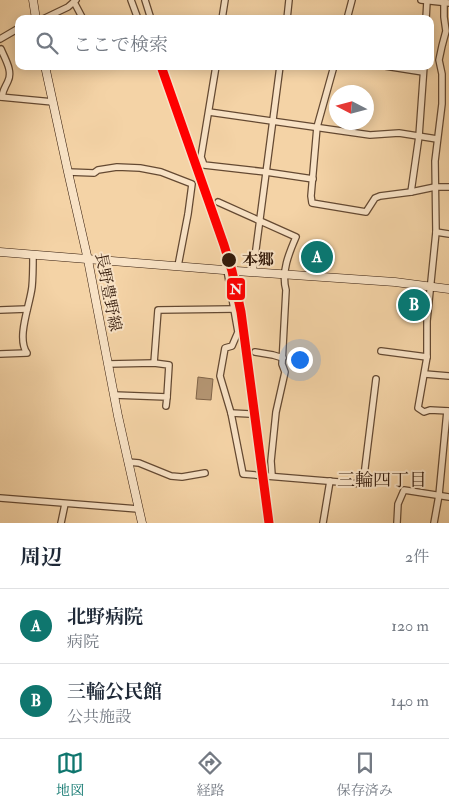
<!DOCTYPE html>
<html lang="ja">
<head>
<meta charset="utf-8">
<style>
  body { margin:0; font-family:"IM FELL Double Pica","Noto Serif JP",serif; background:#f2f2f3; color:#1f2937 }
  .compass { position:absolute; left:329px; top:85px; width:45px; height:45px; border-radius:50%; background:#fff; box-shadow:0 2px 12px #0003; rotate:276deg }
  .you { position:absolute; left:299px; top:359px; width:18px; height:18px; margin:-12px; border:4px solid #fff; border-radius:50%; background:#1a73e8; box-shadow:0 0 0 8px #1a73e833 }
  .badge { display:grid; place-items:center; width:32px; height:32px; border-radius:50%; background:#0f766e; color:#fff; font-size:16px; font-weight:700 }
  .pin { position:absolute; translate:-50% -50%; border:2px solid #fff; box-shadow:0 1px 5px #0006 }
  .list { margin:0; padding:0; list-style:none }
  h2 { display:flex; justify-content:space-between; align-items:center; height:65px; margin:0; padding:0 20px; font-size:21px }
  h2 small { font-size:16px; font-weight:400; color:#747a83 }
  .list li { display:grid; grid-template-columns:32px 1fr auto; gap:15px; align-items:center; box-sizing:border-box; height:75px; padding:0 20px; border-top:1px solid #e0e1e3 }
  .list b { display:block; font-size:19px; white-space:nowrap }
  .list p { margin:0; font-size:16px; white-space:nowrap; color:#747a83 }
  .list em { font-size:16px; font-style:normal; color:#747a83 }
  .icon { flex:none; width:28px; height:28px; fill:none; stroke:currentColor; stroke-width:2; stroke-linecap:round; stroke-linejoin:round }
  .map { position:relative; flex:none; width:449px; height:523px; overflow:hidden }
  .search { position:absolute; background:#fff; box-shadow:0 2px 12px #0003; left:15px; right:15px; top:15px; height:55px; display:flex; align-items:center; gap:12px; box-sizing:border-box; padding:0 18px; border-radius:10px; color:#747a83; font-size:19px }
  .sheet { height:215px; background:#fff }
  nav { display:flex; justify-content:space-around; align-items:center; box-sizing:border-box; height:70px; border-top:1px solid #e0e1e3; background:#fff; font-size:14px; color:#747a83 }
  nav a { display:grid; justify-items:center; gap:2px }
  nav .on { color:#0f766e }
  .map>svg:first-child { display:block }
  .water { fill:#b39471; stroke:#806448 }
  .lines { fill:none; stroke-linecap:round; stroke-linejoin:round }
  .street-casing { stroke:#644932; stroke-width:8 }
  .secondary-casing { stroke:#341b0b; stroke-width:9 }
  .street { stroke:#f8e2c5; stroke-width:5.5 }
  .secondary { stroke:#f8e2c5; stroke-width:8 }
  .rail-1-casing { stroke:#f8e2c5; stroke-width:12 }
  .rail-1 { stroke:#f00; stroke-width:9 }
  .stop-dot { fill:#341b0b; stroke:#f8e2c5; stroke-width:2 }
  .labels { text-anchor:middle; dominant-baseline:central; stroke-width:4; stroke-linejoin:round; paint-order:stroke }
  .stop-label { font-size:16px; font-weight:bold; fill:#341b0b; stroke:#f8e2c5; text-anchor:start }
  .street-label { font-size:16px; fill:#341b0b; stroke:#f8e2c5 }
  .neighbourhood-label { font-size:18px; fill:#341b0b; stroke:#f8e2c5 }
  .line-badge { stroke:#f8e2c5; stroke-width:2 }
  .badge-label { font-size:14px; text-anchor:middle; font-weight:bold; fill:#fff }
</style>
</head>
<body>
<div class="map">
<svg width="449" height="523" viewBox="0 0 449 523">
  <rect width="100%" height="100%" fill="#f4d3a6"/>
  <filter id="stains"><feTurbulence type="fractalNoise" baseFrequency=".004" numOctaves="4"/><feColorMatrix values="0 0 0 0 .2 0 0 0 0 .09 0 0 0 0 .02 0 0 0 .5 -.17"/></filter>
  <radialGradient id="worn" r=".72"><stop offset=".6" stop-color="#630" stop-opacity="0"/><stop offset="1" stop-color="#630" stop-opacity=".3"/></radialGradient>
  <!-- water -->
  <polygon class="water" points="198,377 213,379 211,400 196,399"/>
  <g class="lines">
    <defs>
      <g id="street">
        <polyline points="131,0 138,19"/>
        <polyline points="145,0 151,19"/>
        <polyline points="421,0 449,3"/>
        <polyline points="444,0 444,17 446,31 442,46 439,60 442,74 442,104 435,161 436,232 427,321 427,357 418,408 424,412 430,410 449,411"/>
        <polyline points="74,2 83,19"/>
        <polyline points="43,19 68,7 76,0"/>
        <polyline points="222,19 225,0"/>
        <polyline points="287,19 289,0"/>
        <polyline points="347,19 352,0"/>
        <polyline points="426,19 427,1"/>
        <polyline points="0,39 19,28"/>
        <path d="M1,49C5,59 13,71 8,81C5,88 3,89 2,97"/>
        <polyline points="216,66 201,157 204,165 266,172 313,179"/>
        <polyline points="334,66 317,127 311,196 312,203 366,212 375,198 380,196 411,192 435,187 449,187"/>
        <polyline points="385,66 423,72"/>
        <polyline points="0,97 53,102"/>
        <polyline points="209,112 370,135 399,133 437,139"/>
        <polyline points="68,172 94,173 98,170 117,167 140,168 161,172 192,184 188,214 178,266"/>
        <polyline points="411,192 419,136 424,66"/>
        <path d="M218,202L296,237C289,253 281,272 286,290L282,364L285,372L276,412L271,461L272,475"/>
        <polyline points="436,232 449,234"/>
        <polyline points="227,270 238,332 232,346 225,348 220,376 231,413 243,474 363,484 376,379"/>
        <polyline points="253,272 280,66"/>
        <polyline points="0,310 27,309"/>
        <polyline points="381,351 427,357"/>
        <polyline points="255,352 273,355 283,358"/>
        <path d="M0,354L27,353C16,338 30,305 32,287C33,277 33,266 33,255"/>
        <polyline points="154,363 158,310 234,309"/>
        <polyline points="108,364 154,363 169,365 167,397"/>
        <polyline points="425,374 449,376"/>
        <polyline points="114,395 167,397 166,406"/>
        <polyline points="231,413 250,414"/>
        <polyline points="128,462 139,463 171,476 182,477 205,473"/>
        <polyline points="0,498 138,509"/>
        <polyline points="61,523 65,504"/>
        <polyline points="323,523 330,481"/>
        <polyline points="397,523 398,504 404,490 449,497"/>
        <polyline points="434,523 439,495 447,411"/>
      </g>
      <g id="secondary">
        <polyline points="33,0 36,19"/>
        <polyline points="45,66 68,172 88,260 118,416 142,523"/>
        <polyline points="0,252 236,271 395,282 449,289"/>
      </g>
    </defs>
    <!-- street casing -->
    <use href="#street" class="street-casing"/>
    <!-- secondary casing -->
    <use href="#secondary" class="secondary-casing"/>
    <!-- street -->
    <use href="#street" class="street"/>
    <!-- secondary -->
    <use href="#secondary" class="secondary"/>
    <defs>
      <polyline id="rail-1" points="161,66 224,245 232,271 241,312 269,523"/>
    </defs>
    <!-- rail-1 casing -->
    <use href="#rail-1" class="rail-1-casing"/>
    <!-- rail-1 -->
    <use href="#rail-1" class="rail-1"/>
  </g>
  <!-- markers -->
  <circle class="stop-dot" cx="229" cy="260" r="8"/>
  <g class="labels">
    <!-- stop labels -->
    <g class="stop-label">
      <text x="242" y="260">本郷</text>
    </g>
    <!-- street labels -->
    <g class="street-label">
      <text transform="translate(108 292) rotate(79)">長野豊野線</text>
    </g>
    <!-- neighbourhood labels -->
    <g class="neighbourhood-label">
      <text x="382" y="480">三輪四丁目</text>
    </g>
  </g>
  <rect class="line-badge" x="226" y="277" width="20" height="24" rx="5" fill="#f00"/>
  <g class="badge-label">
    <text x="236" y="294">N</text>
  </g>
  <rect width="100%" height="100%" filter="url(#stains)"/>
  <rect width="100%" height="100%" fill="url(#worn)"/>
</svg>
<svg class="compass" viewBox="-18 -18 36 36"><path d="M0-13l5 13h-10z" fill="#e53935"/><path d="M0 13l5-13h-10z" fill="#747a83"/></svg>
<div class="you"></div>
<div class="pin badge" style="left:317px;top:257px">A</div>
<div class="pin badge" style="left:414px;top:305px">B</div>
<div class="search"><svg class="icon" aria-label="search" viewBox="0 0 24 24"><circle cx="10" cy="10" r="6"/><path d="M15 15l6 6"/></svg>ここで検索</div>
</div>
<section class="sheet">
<h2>周辺<small>2件</small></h2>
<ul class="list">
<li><span class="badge">A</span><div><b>北野病院</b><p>病院</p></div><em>120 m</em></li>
<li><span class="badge">B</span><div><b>三輪公民館</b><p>公共施設</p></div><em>140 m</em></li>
</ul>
</section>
<nav>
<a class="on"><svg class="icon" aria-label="map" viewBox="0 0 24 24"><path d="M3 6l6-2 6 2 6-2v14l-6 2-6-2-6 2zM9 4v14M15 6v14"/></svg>地図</a>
<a><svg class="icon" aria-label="directions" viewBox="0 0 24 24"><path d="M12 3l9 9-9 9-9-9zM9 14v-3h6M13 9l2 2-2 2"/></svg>経路</a>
<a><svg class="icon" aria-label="saved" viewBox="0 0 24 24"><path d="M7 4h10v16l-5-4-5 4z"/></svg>保存済み</a>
</nav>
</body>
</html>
